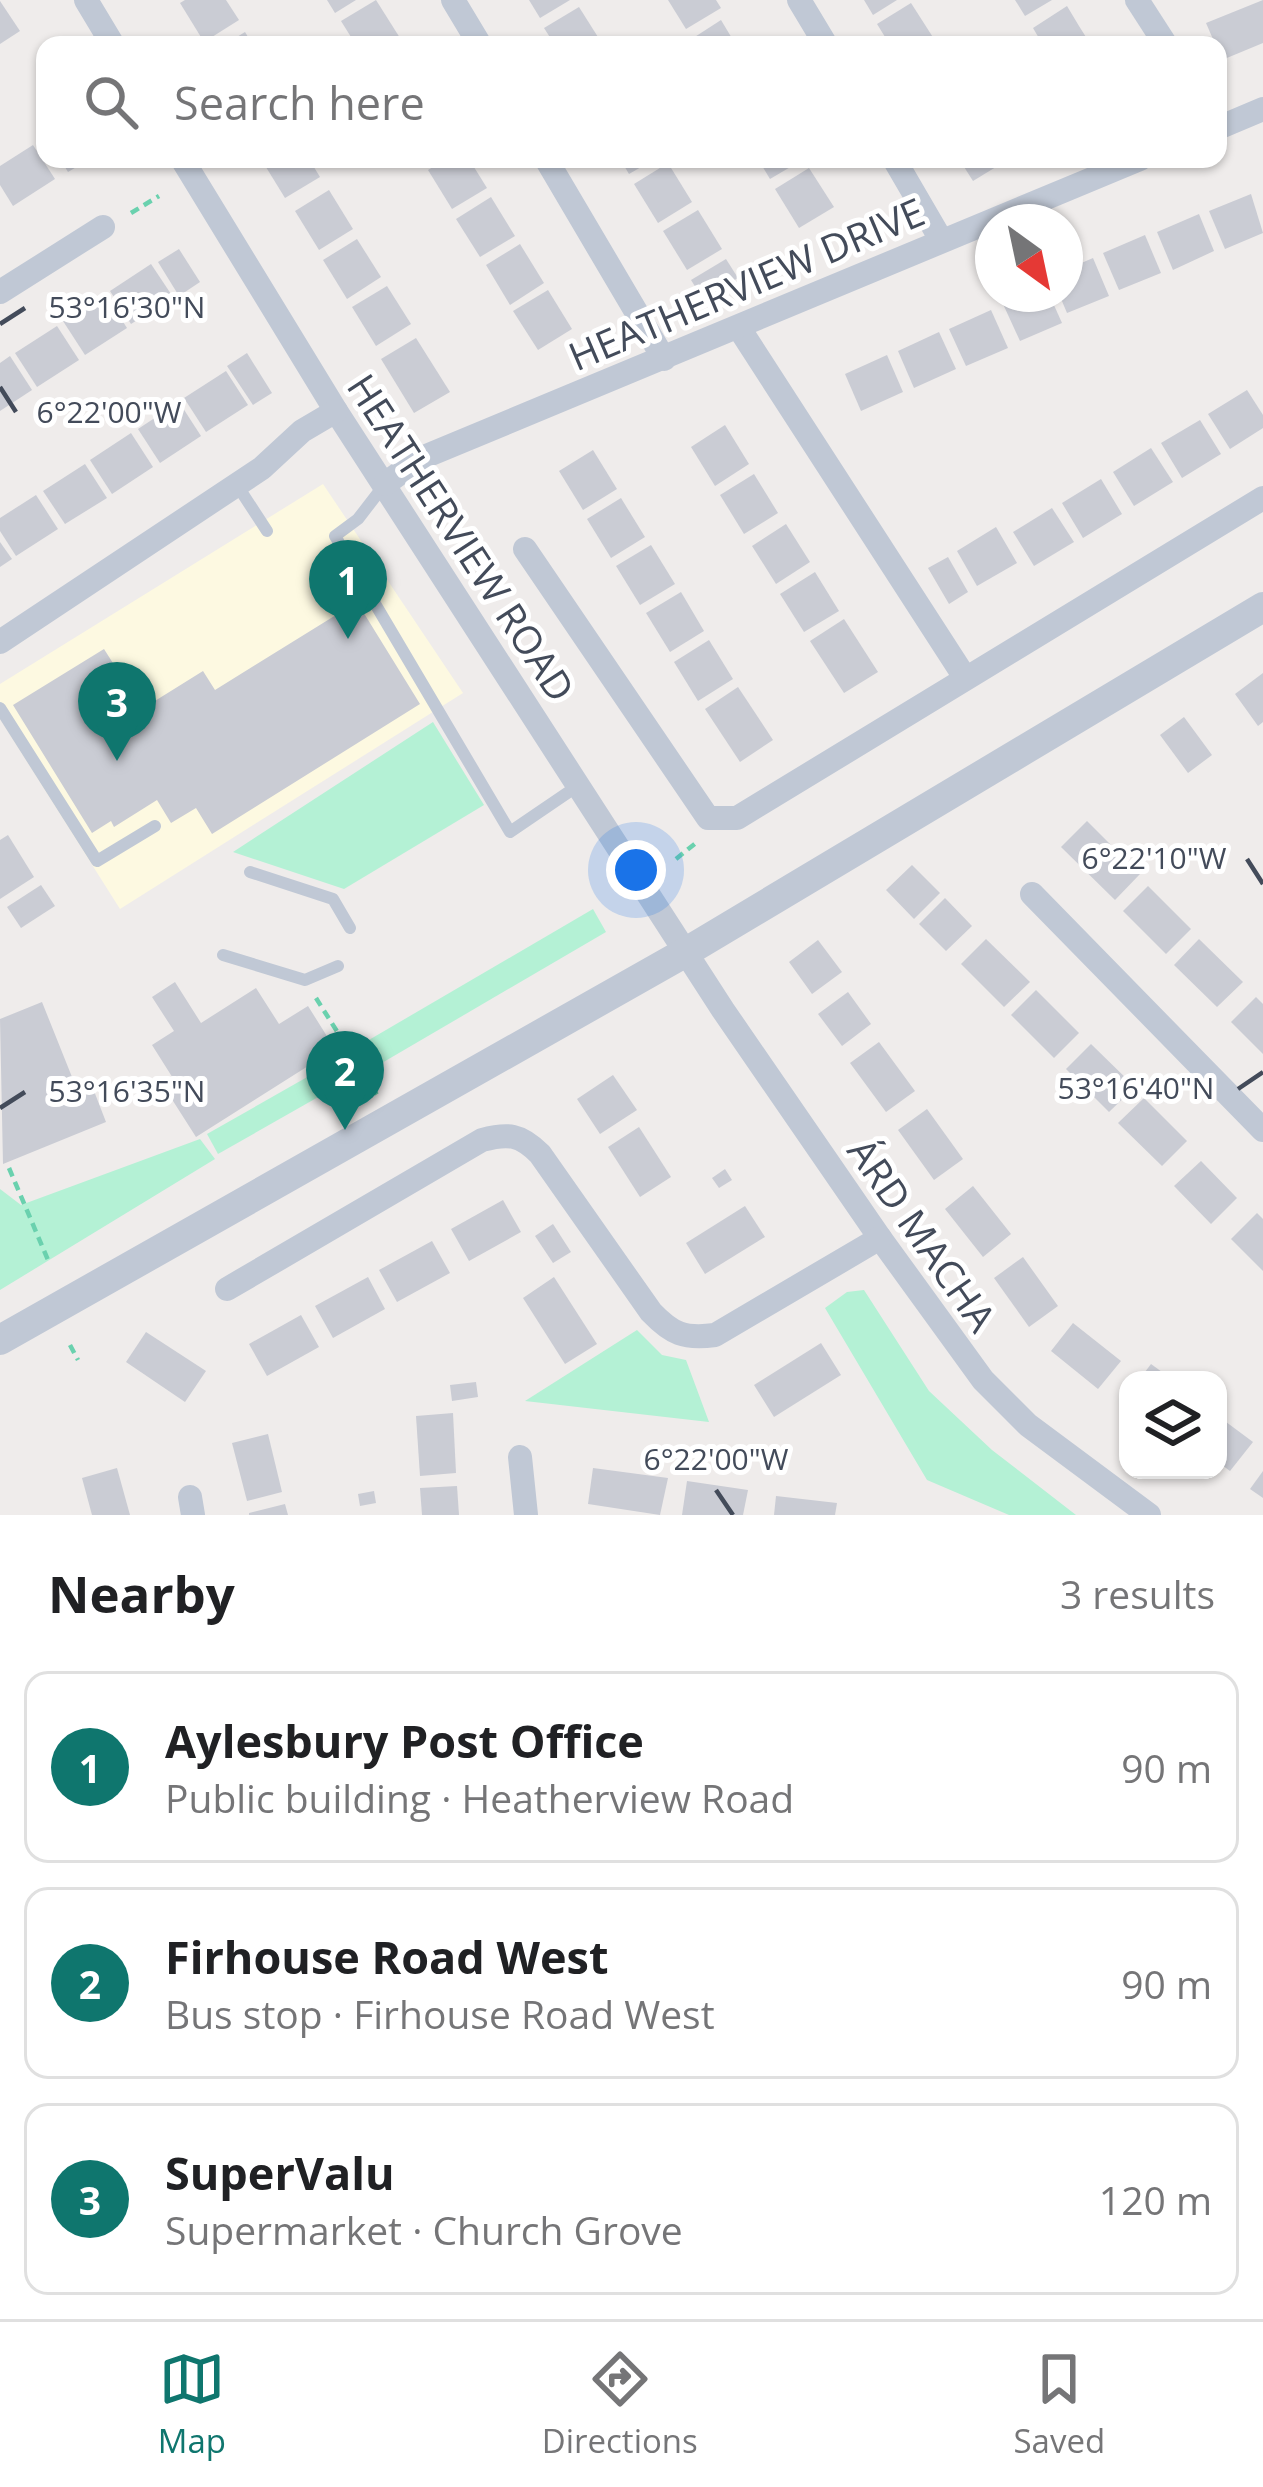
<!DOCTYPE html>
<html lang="en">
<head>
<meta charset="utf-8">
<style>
  body { margin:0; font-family:"Open Sans",sans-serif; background:#f6f6f6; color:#202124 }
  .controls { position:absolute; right:36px; bottom:36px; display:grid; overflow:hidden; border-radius:24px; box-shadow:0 3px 9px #0004 }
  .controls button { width:108px; height:108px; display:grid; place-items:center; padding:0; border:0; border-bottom:3px solid #e0e0e0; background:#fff; color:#202124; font:60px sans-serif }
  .compass { position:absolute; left:975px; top:204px; width:108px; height:108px; border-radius:50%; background:#fff; box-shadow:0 3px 9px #0004; rotate:147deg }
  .you { position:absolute; left:636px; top:870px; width:42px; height:42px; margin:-30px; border:9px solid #fff; border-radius:50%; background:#1a73e8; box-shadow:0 0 0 18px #1a73e833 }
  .badge { display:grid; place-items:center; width:78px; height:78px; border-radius:50%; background:#0f766e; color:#fff; font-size:39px; font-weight:700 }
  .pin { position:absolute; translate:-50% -99px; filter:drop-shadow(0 3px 6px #0008) }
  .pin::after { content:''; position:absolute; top:63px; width:42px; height:36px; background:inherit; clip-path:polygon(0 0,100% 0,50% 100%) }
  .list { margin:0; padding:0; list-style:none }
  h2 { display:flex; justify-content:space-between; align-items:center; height:156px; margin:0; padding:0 48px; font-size:51px }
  h2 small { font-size:39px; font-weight:400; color:#757577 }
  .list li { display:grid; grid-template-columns:78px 1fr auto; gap:36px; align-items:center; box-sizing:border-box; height:192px; margin:0 24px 24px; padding:0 24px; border:3px solid #e0e0e0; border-radius:24px }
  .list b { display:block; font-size:45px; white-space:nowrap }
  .list p { margin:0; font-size:39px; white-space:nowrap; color:#757577 }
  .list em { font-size:39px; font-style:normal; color:#757577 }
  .icon { flex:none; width:66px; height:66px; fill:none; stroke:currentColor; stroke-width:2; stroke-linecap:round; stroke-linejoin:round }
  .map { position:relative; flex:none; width:1263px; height:1515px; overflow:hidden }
  .search { position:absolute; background:#fff; box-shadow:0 3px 9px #0004; left:36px; right:36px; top:36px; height:132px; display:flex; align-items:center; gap:30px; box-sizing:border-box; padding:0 42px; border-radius:24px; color:#757577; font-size:45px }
  .sheet { height:804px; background:#fff }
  nav { display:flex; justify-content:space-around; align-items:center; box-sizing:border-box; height:168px; border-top:3px solid #e0e0e0; background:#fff; font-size:33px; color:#757577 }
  nav a { display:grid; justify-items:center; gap:6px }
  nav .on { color:#0f766e }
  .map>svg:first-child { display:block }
  .commercial { fill:#fdf9e1 }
  .green { fill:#b4f1d5 }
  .building { fill:#caccd4 }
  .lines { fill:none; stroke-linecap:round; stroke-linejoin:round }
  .path { stroke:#6ad1ae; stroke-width:4.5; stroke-dasharray:9 6; stroke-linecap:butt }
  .service { stroke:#c0c8d5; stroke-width:12 }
  .minor { stroke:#c0c8d5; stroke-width:24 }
  .tertiary { stroke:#c0c8d5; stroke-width:30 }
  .ticks { fill:none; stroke:#434b5a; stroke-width:4.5 }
  .labels { text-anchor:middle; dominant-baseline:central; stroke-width:10; stroke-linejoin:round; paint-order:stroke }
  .street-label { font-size:39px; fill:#434b5a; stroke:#fff }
  .ticks-label { font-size:30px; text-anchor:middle; fill:#434b5a; stroke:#fff; stroke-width:10; stroke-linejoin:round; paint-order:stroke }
</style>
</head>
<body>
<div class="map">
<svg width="1263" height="1515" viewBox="0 0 1263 1515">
  <rect width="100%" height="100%" fill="#efeceb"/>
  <!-- commercial -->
  <polygon class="commercial" points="323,484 463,693 120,909 0,719 0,684"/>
  <!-- green -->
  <g class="green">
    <polygon points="433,722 484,805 344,889 233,852"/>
    <polygon points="593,909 606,932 375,1067 362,1044"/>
    <polygon points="346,1055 357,1075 218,1154 207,1134"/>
    <polygon points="200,1139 215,1159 0,1290 0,1189 21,1205"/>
    <polygon points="864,1290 929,1391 992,1450 1076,1515 1009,1515 927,1480 825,1308 847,1292"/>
    <polygon points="637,1330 662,1355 686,1360 709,1422 525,1401"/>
  </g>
  <!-- building -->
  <g class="building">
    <polygon points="185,0 226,0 239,20 204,42 180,3"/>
    <polygon points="327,0 356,0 335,13"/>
    <polygon points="376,0 400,38 389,45 356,45 341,21"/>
    <polygon points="529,0 570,0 540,18"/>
    <polygon points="668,0 716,0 721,8 686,29"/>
    <polygon points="864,0 897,0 873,15"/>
    <polygon points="1015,0 1052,0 1025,16"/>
    <polygon points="1263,0 1263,43 1222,60 1206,23"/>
    <polygon points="0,1 20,31 0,44"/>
    <polygon points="911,3 936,42 890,45 877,24"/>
    <polygon points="1067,6 1079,26 1091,45 1043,45 1033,28"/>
    <polygon points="579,7 603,45 555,45 544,28"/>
    <polygon points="721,20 736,45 689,45 687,42"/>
    <polygon points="245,32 253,45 224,45"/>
    <polygon points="33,145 55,179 13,206 0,185 0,166"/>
    <polygon points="60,159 90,159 68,172"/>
    <polygon points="261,159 309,159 320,177 285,198"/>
    <polygon points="446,159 469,159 487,188 452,209 428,170"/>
    <polygon points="620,159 655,159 629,174"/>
    <polygon points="758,159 804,159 770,179"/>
    <polygon points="959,159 1009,159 973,181"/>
    <polygon points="668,163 692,202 658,223 634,184"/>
    <polygon points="809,168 834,207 799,228 775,189"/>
    <polygon points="329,190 353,229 319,250 295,211"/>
    <polygon points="1251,194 1263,233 1225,249 1209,211"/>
    <polygon points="491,197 515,236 480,257 456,219"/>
    <polygon points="698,210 722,249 687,270 663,231"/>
    <polygon points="1199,214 1214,251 1173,270 1157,232"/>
    <polygon points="1145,235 1161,273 1119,290 1103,253"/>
    <polygon points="357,239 381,277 347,299 323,260"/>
    <polygon points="520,244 544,283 510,305 486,265"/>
    <polygon points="179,249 200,282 179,296 158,262"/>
    <polygon points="1093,258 1109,296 1067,313 1059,294 1065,294 1065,270"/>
    <polygon points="726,259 738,278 703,299 691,280"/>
    <polygon points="151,264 173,297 131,324 110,291"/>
    <polygon points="387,286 411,324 376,346 352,307"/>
    <polygon points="548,290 572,329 538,350 513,311"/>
    <polygon points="105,294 127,328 85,355 63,321"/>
    <polygon points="1027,294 1049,294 1062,323 1020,341 1003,304"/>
    <polygon points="991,310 1008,348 966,366 949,329"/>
    <polygon points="57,326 79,360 37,387 15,353"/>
    <polygon points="939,332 956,369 914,388 898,351"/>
    <polygon points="416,338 450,392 414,413 381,359"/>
    <polygon points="247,353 272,393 253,405 227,366"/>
    <polygon points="887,355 903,392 861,411 845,374"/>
    <polygon points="10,356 32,390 0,411 0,363"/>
    <polygon points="226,371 248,405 206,432 184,398"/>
    <polygon points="1247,390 1263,415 1263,428 1230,449 1208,414"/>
    <polygon points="179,402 201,436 160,463 138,429"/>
    <polygon points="1200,420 1221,454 1182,478 1161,443"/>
    <polygon points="725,425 749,464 715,486 691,447"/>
    <polygon points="131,433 153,467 112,494 90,460"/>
    <polygon points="1151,448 1173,482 1134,506 1113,472"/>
    <polygon points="593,450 617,489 583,510 559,471"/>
    <polygon points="85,464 107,498 65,524 43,491"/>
    <polygon points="754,474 778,513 744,534 720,495"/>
    <polygon points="1101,479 1122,514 1083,538 1062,503"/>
    <polygon points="36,495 58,529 16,556 0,531 0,518"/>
    <polygon points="621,498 645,537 611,558 587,519"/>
    <polygon points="1052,508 1074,542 1034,566 1013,532"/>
    <polygon points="786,524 810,562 776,584 752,546"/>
    <polygon points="996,527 1017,563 977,586 957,551"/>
    <polygon points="0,542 12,559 0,567"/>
    <polygon points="651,545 675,584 640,605 616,566"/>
    <polygon points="948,557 968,592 949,604 928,568"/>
    <polygon points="815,572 839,611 804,632 780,594"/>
    <polygon points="681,592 704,631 670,652 646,613"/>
    <polygon points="357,602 420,704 212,834 196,808 171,823 157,800 114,827 111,821 92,833 13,705 104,649 142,709 203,671 215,690"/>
    <polygon points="844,619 878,672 844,693 810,641"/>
    <polygon points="709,640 733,679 698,701 674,662"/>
    <polygon points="1263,673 1263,722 1258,726 1235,694"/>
    <polygon points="738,687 773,740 740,762 705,709"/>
    <polygon points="1184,717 1212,755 1188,773 1160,735"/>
    <polygon points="1087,821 1140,874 1115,900 1061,847"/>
    <polygon points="8,835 34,877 0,899 0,840"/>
    <polygon points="912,865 940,893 914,919 886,890"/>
    <polygon points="41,885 55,906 21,928 7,907"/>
    <polygon points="1148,886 1191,929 1166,954 1123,911"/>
    <polygon points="945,898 972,926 946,951 919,924"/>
    <polygon points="986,939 1030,982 1004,1007 961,964"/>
    <polygon points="1199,939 1243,982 1217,1007 1174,965"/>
    <polygon points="818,940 842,972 812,994 789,962"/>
    <polygon points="175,982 201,1023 256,988 279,1024 308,1006 335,1049 196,1137 166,1090 176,1083 152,1045 174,1031 152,997"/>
    <polygon points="1036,990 1079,1033 1054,1058 1011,1015"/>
    <polygon points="848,992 871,1024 842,1046 818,1014"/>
    <polygon points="1256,997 1263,1004 1263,1054 1231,1022"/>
    <polygon points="42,1002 80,1097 94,1091 106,1122 3,1164 0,1019"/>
    <polygon points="879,1042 915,1091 886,1112 850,1063"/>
    <polygon points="1091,1044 1135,1087 1109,1112 1066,1069"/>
    <polygon points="613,1075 637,1110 600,1134 577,1099"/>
    <polygon points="1144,1098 1187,1141 1162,1166 1118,1123"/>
    <polygon points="927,1109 963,1159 934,1180 898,1130"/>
    <polygon points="639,1127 671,1177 640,1197 608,1147"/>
    <polygon points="1201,1161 1237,1198 1211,1224 1174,1186"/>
    <polygon points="725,1169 732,1180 719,1188 712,1178"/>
    <polygon points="973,1186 1011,1234 983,1257 945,1209"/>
    <polygon points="503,1200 521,1232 469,1261 451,1229"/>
    <polygon points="745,1206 765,1237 705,1274 686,1243"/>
    <polygon points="1257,1213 1263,1219 1263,1271 1231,1239"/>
    <polygon points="553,1224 571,1252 553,1263 535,1236"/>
    <polygon points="432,1241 450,1273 397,1302 379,1270"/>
    <polygon points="1023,1257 1058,1306 1029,1327 994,1278"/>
    <polygon points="368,1277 385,1309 333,1338 315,1306"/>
    <polygon points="554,1277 597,1344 565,1364 523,1298"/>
    <polygon points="301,1315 319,1347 267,1376 249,1344"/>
    <polygon points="1073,1323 1121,1361 1098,1389 1051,1351"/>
    <polygon points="146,1332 206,1371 185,1402 126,1362"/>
    <polygon points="821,1343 841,1375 774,1417 754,1385"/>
    <polygon points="1151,1364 1173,1380 1139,1380"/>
    <polygon points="476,1382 478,1397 452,1401 450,1385"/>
    <polygon points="453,1413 456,1473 420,1476 416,1416"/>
    <polygon points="1218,1416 1253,1442 1230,1471 1218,1462"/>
    <polygon points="268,1434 282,1492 247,1501 232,1443"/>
    <polygon points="117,1468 130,1515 92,1515 82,1478"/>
    <polygon points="593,1468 668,1478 660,1515 588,1504"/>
    <polygon points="1263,1471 1263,1498 1250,1489"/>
    <polygon points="687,1481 748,1490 743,1515 682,1515"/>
    <polygon points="457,1486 459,1515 422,1515 420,1488"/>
    <polygon points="374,1491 376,1503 360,1506 358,1494"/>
    <polygon points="776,1496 837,1503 835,1515 774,1515"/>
    <polygon points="285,1504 288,1515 249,1515 249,1513"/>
  </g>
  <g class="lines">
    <!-- path -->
    <g class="path">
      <polyline points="131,213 159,196"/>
      <polyline points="676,859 697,842"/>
      <polyline points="316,998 377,1095"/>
      <polyline points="9,1168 48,1260"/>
      <polyline points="70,1345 78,1360"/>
    </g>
    <!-- service -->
    <g class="service">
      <polyline points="385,484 358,519 335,536 510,832 579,785"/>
      <polyline points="237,485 267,531"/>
      <polyline points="0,708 97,861 155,826"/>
      <polyline points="250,872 333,899 350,928"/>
      <polyline points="223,955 305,980 338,966"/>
    </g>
    <!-- minor -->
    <g class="minor">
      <polyline points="86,0 113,45"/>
      <polyline points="453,0 480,45"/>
      <polyline points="799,0 826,45"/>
      <polyline points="1137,0 1166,45"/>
      <polyline points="1218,128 1263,109"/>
      <polyline points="182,159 336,411 723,1010 880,1238 983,1380 1028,1425 1149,1515"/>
      <polyline points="546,159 664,359"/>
      <polyline points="894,159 940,238"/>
      <polyline points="0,292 103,227"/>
      <polyline points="739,328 964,676"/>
      <polyline points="385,484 419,459 1140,159"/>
      <polyline points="525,549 708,818 737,818 1263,498"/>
      <polyline points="0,642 262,468 302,431 336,411"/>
      <polyline points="1032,894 1263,1130"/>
      <path d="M227,1289L482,1140C508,1133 520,1134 540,1154L651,1312C672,1334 684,1339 715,1335L880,1238"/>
      <polyline points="520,1457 526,1515"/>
      <polyline points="190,1497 193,1515"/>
    </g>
    <!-- tertiary -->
    <polyline class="tertiary" points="0,1340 686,952 1263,607"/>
  </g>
  <!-- ticks -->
  <path class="ticks" d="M0,324L25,308M0,387L16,412M1247,859L1263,884M1238,1089L1263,1072M0,1108L25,1092M716,1490L733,1515"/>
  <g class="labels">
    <!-- street labels -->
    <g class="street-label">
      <text transform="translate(746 283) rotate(-23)">HEATHERVIEW DRIVE</text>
      <text transform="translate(462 537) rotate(57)">HEATHERVIEW ROAD</text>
      <text transform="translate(923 1234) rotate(55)">ÁRD MACHA</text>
    </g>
  </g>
  <g class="ticks-label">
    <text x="127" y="318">53°16'30"N</text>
    <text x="109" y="423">6°22'00"W</text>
    <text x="1154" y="869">6°22'10"W</text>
    <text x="1136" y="1099">53°16'40"N</text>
    <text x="127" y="1102">53°16'35"N</text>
    <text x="716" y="1470">6°22'00"W</text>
  </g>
</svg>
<div class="controls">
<button><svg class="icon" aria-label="layers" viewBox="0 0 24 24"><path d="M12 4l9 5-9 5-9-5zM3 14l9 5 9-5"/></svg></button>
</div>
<svg class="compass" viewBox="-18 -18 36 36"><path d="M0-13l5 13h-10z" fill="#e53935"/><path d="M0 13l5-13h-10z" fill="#757577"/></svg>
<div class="you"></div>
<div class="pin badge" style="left:348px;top:639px">1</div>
<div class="pin badge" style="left:345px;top:1130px">2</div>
<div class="pin badge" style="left:117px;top:761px">3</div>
<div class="search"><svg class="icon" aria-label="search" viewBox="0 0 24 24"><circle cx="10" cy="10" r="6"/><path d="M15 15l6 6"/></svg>Search here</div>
</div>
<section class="sheet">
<h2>Nearby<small>3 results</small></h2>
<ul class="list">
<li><span class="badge">1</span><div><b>Aylesbury Post Office</b><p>Public building · Heatherview Road</p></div><em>90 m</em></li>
<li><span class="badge">2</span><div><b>Firhouse Road West</b><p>Bus stop · Firhouse Road West</p></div><em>90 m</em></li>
<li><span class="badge">3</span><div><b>SuperValu</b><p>Supermarket · Church Grove</p></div><em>120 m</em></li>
</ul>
</section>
<nav>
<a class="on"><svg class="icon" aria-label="map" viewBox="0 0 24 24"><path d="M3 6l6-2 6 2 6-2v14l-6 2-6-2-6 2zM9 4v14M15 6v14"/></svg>Map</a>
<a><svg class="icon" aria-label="directions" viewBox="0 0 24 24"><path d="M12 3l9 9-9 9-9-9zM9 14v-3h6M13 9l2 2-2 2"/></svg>Directions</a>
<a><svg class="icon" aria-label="saved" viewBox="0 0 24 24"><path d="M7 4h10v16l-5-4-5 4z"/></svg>Saved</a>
</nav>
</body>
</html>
